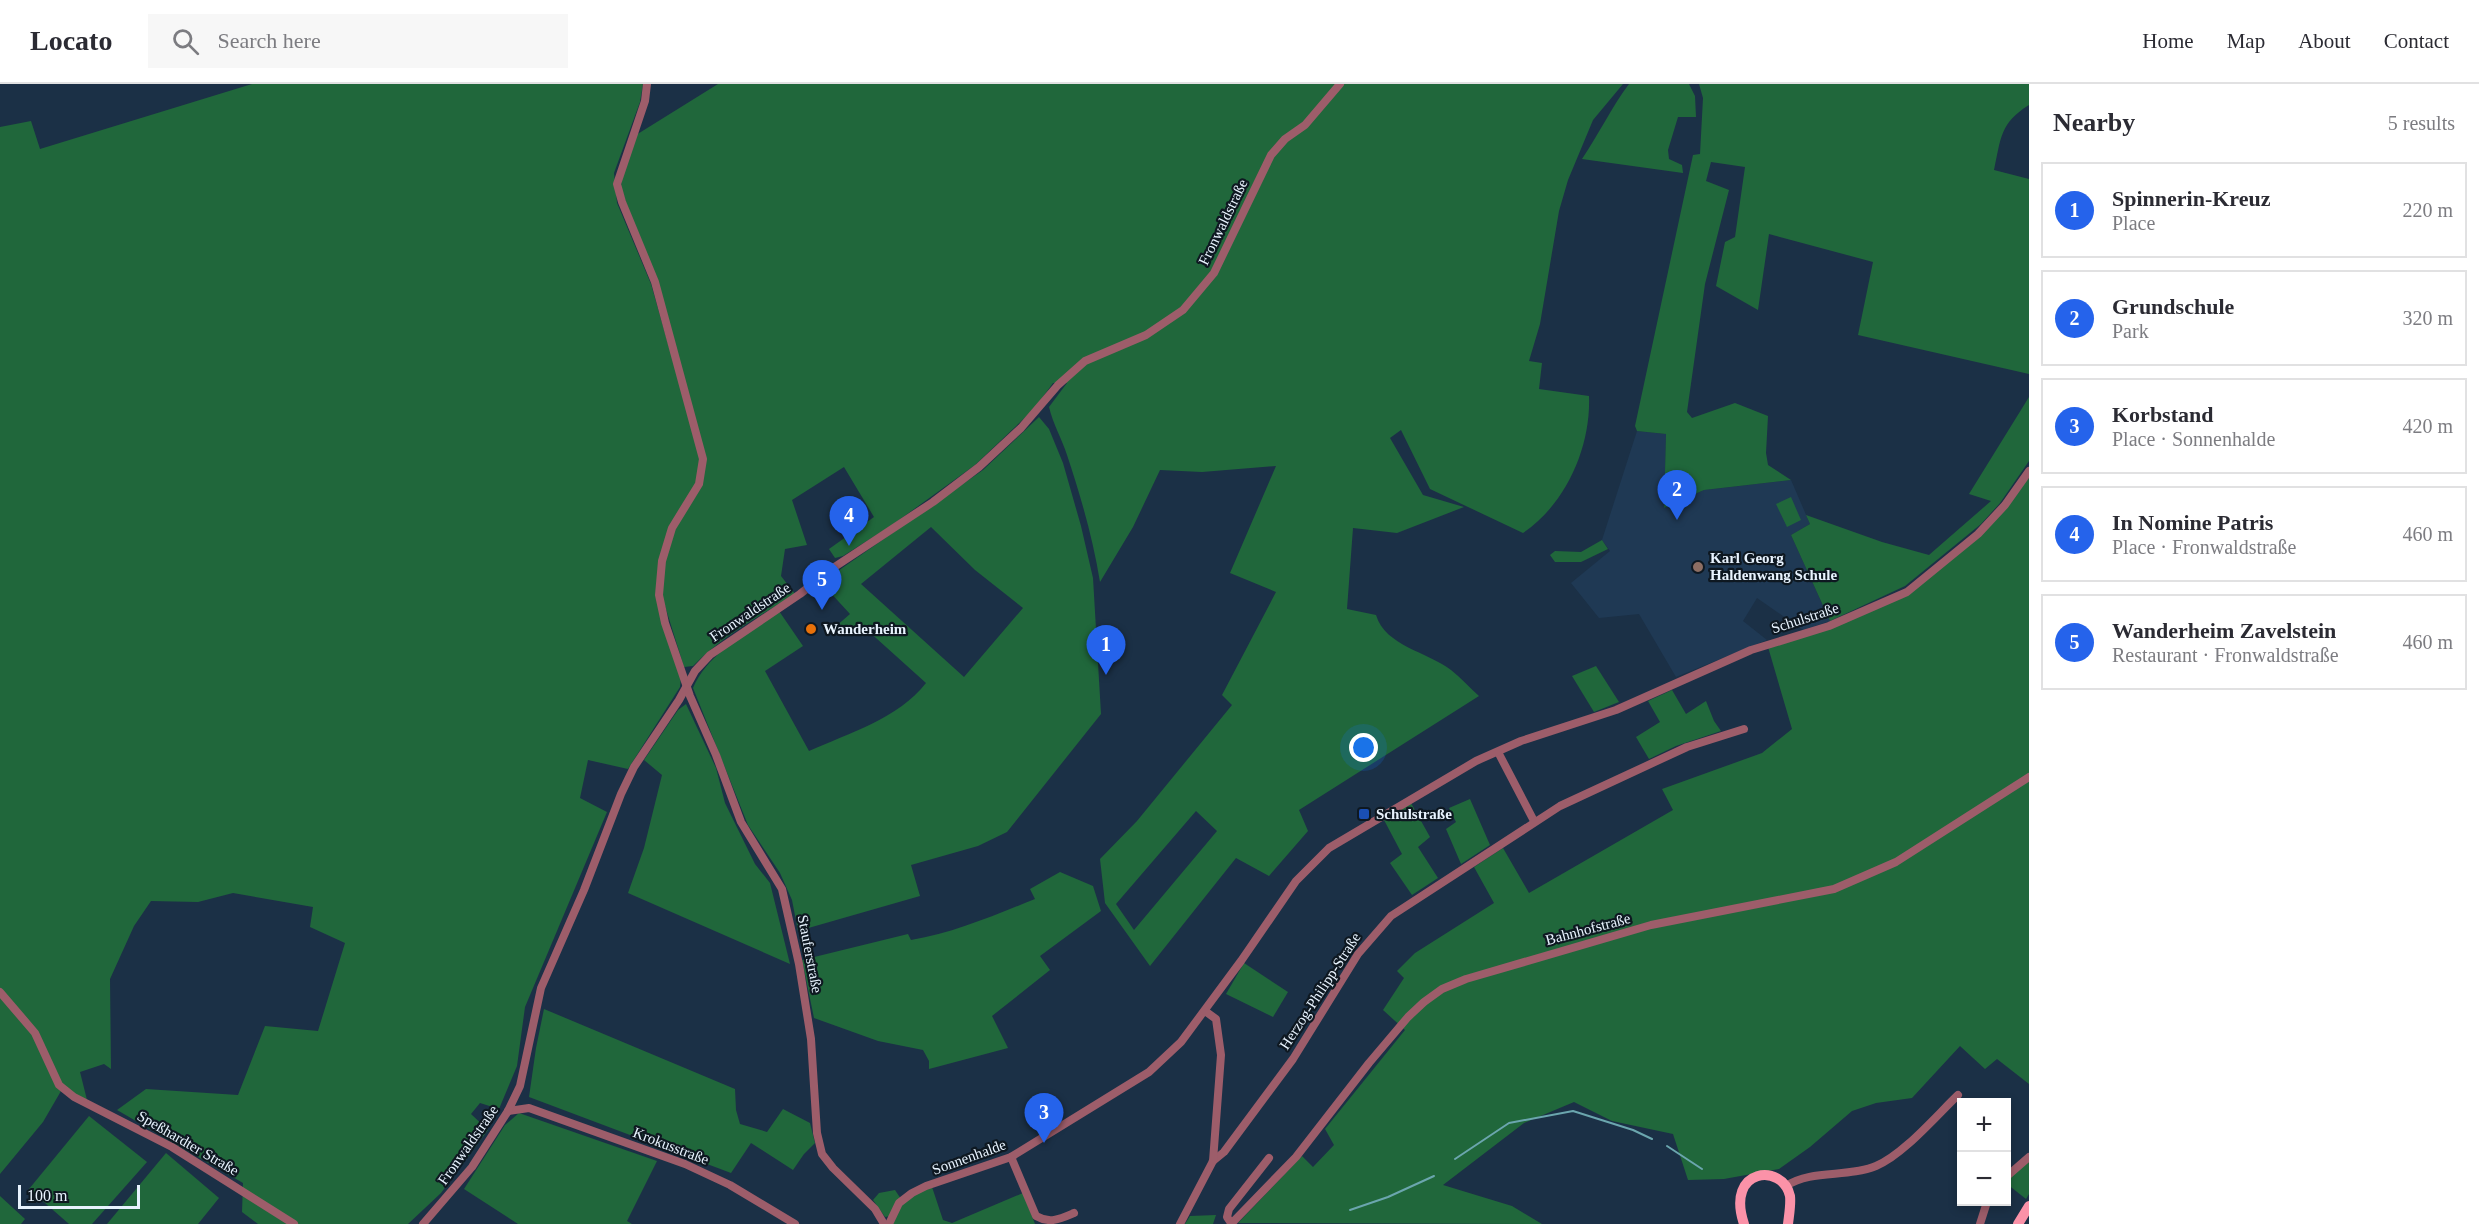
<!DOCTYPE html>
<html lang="en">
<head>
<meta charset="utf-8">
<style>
  body { margin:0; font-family:"Times New Roman",serif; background:#f7f7f7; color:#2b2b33 }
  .controls { position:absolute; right:18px; bottom:18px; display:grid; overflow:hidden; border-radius:0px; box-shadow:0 3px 9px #0003 }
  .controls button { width:54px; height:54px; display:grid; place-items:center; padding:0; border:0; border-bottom:2px solid #e1e1e2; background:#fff; color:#2b2b33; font:30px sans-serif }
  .scale { position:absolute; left:18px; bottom:15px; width:122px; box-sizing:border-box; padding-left:6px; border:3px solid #e8f3fe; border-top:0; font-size:16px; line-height:21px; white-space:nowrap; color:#e8f3fe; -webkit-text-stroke:4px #0e1821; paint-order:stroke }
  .you { position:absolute; left:1364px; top:664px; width:21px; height:21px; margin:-15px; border:4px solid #fff; border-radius:50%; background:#1a73e8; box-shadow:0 0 0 9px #1a73e833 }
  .badge { display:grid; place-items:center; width:39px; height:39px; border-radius:50%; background:#2563eb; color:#fff; font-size:20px; font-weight:700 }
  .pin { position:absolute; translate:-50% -50px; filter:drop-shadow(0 2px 3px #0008) }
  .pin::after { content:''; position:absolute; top:32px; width:21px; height:18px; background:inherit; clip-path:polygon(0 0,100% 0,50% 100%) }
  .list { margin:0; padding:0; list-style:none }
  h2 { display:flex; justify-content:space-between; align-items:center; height:78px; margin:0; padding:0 24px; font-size:26px }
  h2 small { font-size:20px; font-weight:400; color:#7c7c81 }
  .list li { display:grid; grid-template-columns:39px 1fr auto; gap:18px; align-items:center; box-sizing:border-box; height:96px; margin:0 12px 12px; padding:0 12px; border:2px solid #e1e1e2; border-radius:0px }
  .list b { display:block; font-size:22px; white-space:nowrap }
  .list p { margin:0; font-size:20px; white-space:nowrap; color:#7c7c81 }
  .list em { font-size:20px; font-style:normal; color:#7c7c81 }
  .icon { flex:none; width:33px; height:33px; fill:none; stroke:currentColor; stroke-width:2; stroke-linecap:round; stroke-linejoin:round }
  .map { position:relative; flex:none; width:2029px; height:1140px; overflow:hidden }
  header { display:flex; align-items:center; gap:36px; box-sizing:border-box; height:84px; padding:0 30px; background:#fff; border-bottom:2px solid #e1e1e2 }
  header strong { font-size:28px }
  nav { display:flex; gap:33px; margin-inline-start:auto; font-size:21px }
  .search { width:420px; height:54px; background:#f7f7f7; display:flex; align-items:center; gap:15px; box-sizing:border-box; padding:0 21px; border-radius:0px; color:#7c7c81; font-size:22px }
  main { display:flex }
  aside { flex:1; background:#fff }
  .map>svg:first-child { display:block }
  .built { fill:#1f3954 }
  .green { fill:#20673b; fill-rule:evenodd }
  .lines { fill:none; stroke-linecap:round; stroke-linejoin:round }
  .stream { stroke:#6ba6ae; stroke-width:2 }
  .minor { stroke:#9d5d6a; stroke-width:8 }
  .major { stroke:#fb92a8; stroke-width:10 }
  .education-dot { fill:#8d6e63; stroke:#0e1821; stroke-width:2 }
  .food-dot { fill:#e8710a; stroke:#0e1821; stroke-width:2 }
  .transit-dot { fill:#1a4fb4; stroke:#0e1821; stroke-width:2 }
  .labels { text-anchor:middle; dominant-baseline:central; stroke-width:4.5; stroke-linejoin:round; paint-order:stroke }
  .street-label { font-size:15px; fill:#e8f3fe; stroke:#0e1821 }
  .poi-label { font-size:15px; font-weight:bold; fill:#e8f3fe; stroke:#0e1821; text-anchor:start }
</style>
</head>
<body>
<header>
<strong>Locato</strong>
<div class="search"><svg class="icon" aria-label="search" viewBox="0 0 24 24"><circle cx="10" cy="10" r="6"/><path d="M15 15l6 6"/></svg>Search here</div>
<nav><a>Home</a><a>Map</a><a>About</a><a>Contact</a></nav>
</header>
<main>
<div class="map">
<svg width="2029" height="1140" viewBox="0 0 2029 1140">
  <rect width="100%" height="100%" fill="#1b3046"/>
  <!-- built -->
  <polygon class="built" points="1637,347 1666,350 1664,424 1704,406 1791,396 1810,440 1791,451 1830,537 1803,546 1757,514 1743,537 1767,556 1676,593 1639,530 1599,534 1571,499 1610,467 1602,456"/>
  <!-- green -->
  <g class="green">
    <path d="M252,0H643L640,18L614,89L617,119L651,200L669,263L688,314L621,103L622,91L636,51L718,0H1623L1593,36L1568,96L1559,127L1540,240L1529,277L1542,279L1539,305L1589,312C1591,363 1566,420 1523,449L1430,405L1401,346L1390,354L1423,411L1464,423L1397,449L1353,444L1347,525L1376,531C1385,562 1428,568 1451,586C1461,594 1470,604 1479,612L1299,726L1308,747L1269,792L1236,774L1150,882L1105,819L1100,775L1137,737L1232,621L1222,611L1276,508L1230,489L1276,382L1202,388L1160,386L1133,443L1100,498C1093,455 1081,413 1067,371C1062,355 1053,340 1049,323L1067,299H1053L1034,325L975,381L892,441L843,472L835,474L829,465L874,433L844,383L792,416L807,461L785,465L781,492L795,510C760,532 722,552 693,582L684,583L661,509L656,511L681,593L680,603L628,685L588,676L580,714L607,728L525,923L517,982L499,1025L480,1019L471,1030L488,1046L441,1109L408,1140H258L242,1128L243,1099L117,1026L146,1005L238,1011L265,942L318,947L345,859L310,843L313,823L233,809L198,818L151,817L134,842L110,895L111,985L104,980L80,988L87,1016L61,1007L43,1038L0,1090V43L31,37L40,65ZM1196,727L1217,747L1134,846L1116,820Z"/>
    <path d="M1629,0H1689L1695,12L1696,33H1678L1668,66L1669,75L1682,81L1683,89L1582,75C1599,50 1611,24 1629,0Z"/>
    <path d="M1699,0H2029V21C2000,39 2001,54 1994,86L2029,95V290L1858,251L1873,178L1769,150L1758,226L1716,202L1725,158L1735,153L1745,83L1711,78L1706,97L1729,106L1705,200L1687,328L1692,334L1735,319L1768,332L1766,369L1768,381L1791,396L1704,406L1664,424L1666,350L1637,347L1635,342L1693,71L1700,70L1703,14Z"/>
    <polygon points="2029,313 2029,377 2000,419 1981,440 1905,502 1830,537 1791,451 1810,440 1806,431 1882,458 1929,471 1991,417 1969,410"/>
    <path d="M1039,333L1049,345L1063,379L1081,442L1093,494L1101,630L1007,748L978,762L911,781L920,812L798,847L792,816L780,789L748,741L693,604C708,569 748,548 779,527L803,562L765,587L809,667C849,649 898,635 926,599L866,545L835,543L850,530L828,506L825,496L983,386ZM931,443L975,486L1023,524L964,593L861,500Z"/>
    <polygon points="2029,394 2029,1000 1997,975 1985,985 1960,962 1912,1014 1876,1019 1852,1027 1810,1063 1779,1085 1724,1095 1688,1096 1673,1050 1612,1037 1574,1018 1524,1039 1443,1101 1512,1122 1542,1140 1238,1139 1302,1072 1313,1083 1334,1061 1325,1045 1405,946 1383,926 1404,894 1397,887 1415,869 1494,819 1474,783 1503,764 1529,809 1673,726 1662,705 1762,669 1792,645 1768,563 1823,546 1933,491"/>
    <polygon points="1791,413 1801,436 1787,443 1776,420"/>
    <polygon points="1602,456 1608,465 1581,478 1555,478 1550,471 1555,467 1581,468"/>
    <polygon points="1596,582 1619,618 1594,628 1572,592"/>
    <polygon points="1672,606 1686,630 1706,617 1714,637 1721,647 1676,662 1649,675 1636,653 1660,638 1648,617"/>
    <polygon points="686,620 716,684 725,719 755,780 770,799 790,880 628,809 644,764 662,691 644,676 678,626"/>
    <polygon points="1470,715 1490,761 1461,780 1446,745 1456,738 1449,724"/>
    <polygon points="1411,719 1430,753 1418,763 1438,794 1412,811 1390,779 1402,770 1384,736"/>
    <path d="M1060,788L1093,802L1101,827L1040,872L1050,886L992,932L1008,964L929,985V977L923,966L878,957L814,934L802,876L908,850L911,856C954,849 995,831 1035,815L1030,805Z"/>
    <polygon points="1244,879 1288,908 1273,933 1226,910"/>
    <polygon points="544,925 735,1005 736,1026 740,1040 767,1048 783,1025 810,1039 815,1059 804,1070 793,1086 751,1059 731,1089 529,1013 536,964"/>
    <polygon points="519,1029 657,1077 627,1137 632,1140 518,1140 464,1105 505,1041"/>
    <polygon points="89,1032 147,1078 92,1140 69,1140 29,1105"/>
    <polygon points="166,1069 219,1114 198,1140 107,1140"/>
    <polygon points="2029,1076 2029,1110 2026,1115 2007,1100 2007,1095"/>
    <path d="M932,1103L943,1136L952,1139L1023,1109L1035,1140H892C898,1117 912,1111 932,1103Z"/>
    <polygon points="895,1106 901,1115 891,1132 885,1133 873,1116 879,1109"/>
    <polygon points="0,1112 25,1135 21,1140 0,1140"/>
    <polygon points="1216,1131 1213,1140 1185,1140 1190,1132"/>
  </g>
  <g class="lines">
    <!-- stream -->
    <g class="stream">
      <polyline points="1667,1062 1702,1085"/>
      <polyline points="1455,1075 1509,1039 1573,1027 1633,1046 1652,1055"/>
      <polyline points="1350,1126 1388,1113 1434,1092"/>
    </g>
    <!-- minor -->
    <g class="minor">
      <polyline points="647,0 645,17 617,100 622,118 655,198 703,375 699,400 672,444 662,477 659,511 665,539 690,612 716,671 741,738 782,805 799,880 811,955 817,1049 822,1070 833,1084 875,1125 884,1140"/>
      <polyline points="1498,668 1534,737"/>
      <polyline points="0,908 35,949 59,1001 74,1013 172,1063 294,1140"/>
      <polyline points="508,1027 529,1024 685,1080 730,1101 795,1140"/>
      <path d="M1011,1073L1036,1132C1050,1140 1060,1135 1074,1129"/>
      <polyline points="1213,1077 1224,1068 1293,975 1358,870 1391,832 1560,722 1687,663 1744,645"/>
      <polyline points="2006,1093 2029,1073"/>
      <path d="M1786,1102C1812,1085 1847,1094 1876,1082C1903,1071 1937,1031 1958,1011"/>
      <polyline points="1231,1139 1227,1133 1229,1125 1269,1074"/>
      <polyline points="423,1140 472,1083 508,1027 520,1002 541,904 584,806 621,710 634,683 679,616 695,587 710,571 800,510 833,484 933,418 979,383 1021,344 1058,301 1085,277 1146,251 1183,226 1214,189 1271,71 1285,55 1305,41 1340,0"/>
      <polyline points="889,1140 899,1119 912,1109 926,1102 1011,1073 1149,988 1181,958 1241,877 1296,797 1329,764 1476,677 1521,657 1616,626 1751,566 1829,542 1907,508 1978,450 2005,421 2029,387"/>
      <polyline points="1180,1140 1213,1077 1221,971 1216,935 1205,927"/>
      <polyline points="1231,1140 1296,1073 1369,979 1408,933 1424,918 1442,905 1466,895 1651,841 1834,805 1896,778 2029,693"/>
      <polyline points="1980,1140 1987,1118"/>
    </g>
    <!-- major -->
    <g class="major">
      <path d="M1744,1140C1725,1083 1783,1079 1790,1112C1791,1121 1789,1131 1788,1140"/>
      <polyline points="2018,1140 2029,1122"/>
    </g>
  </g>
  <!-- markers -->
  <circle class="education-dot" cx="1698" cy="483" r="6"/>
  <circle class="food-dot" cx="811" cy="545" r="6"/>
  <rect class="transit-dot" x="1358" y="724" width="12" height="12" rx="3"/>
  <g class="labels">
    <!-- street labels -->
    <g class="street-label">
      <text transform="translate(1223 138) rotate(-64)">Fronwaldstraße</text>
      <text transform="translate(750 528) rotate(-34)">Fronwaldstraße</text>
      <text transform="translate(1805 534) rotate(-18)">Schulstraße</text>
      <text transform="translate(1588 845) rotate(-15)">Bahnhofstraße</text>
      <text transform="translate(810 870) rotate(79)">Stauferstraße</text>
      <text transform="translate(1320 907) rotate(-57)">Herzog-Philipp-Straße</text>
      <text transform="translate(188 1059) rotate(30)">Speßhardter Straße</text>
      <text transform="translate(468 1061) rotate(-55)">Fronwaldstraße</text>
      <text transform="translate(671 1062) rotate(21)">Krokusstraße</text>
      <text transform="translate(969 1073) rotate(-20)">Sonnenhalde</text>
    </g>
    <!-- poi labels -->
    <g class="poi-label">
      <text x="1710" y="474">Karl Georg<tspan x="1710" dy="17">Haldenwang Schule</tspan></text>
      <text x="823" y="545">Wanderheim</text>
      <text x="1376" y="730">Schulstraße</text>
    </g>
  </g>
</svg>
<div class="controls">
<button>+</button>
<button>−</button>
</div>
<div class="scale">100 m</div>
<div class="you"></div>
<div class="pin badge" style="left:1106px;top:591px">1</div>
<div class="pin badge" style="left:1677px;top:436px">2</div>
<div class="pin badge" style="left:1044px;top:1059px">3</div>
<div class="pin badge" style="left:849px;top:462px">4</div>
<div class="pin badge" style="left:822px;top:526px">5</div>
</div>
<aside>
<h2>Nearby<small>5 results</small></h2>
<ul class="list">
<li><span class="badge">1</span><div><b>Spinnerin-Kreuz</b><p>Place</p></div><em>220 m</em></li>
<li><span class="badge">2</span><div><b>Grundschule</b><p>Park</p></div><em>320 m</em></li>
<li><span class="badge">3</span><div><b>Korbstand</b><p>Place · Sonnenhalde</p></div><em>420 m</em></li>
<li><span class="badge">4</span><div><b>In Nomine Patris</b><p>Place · Fronwaldstraße</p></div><em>460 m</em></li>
<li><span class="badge">5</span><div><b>Wanderheim Zavelstein</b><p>Restaurant · Fronwaldstraße</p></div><em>460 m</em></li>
</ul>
</aside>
</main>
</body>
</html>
